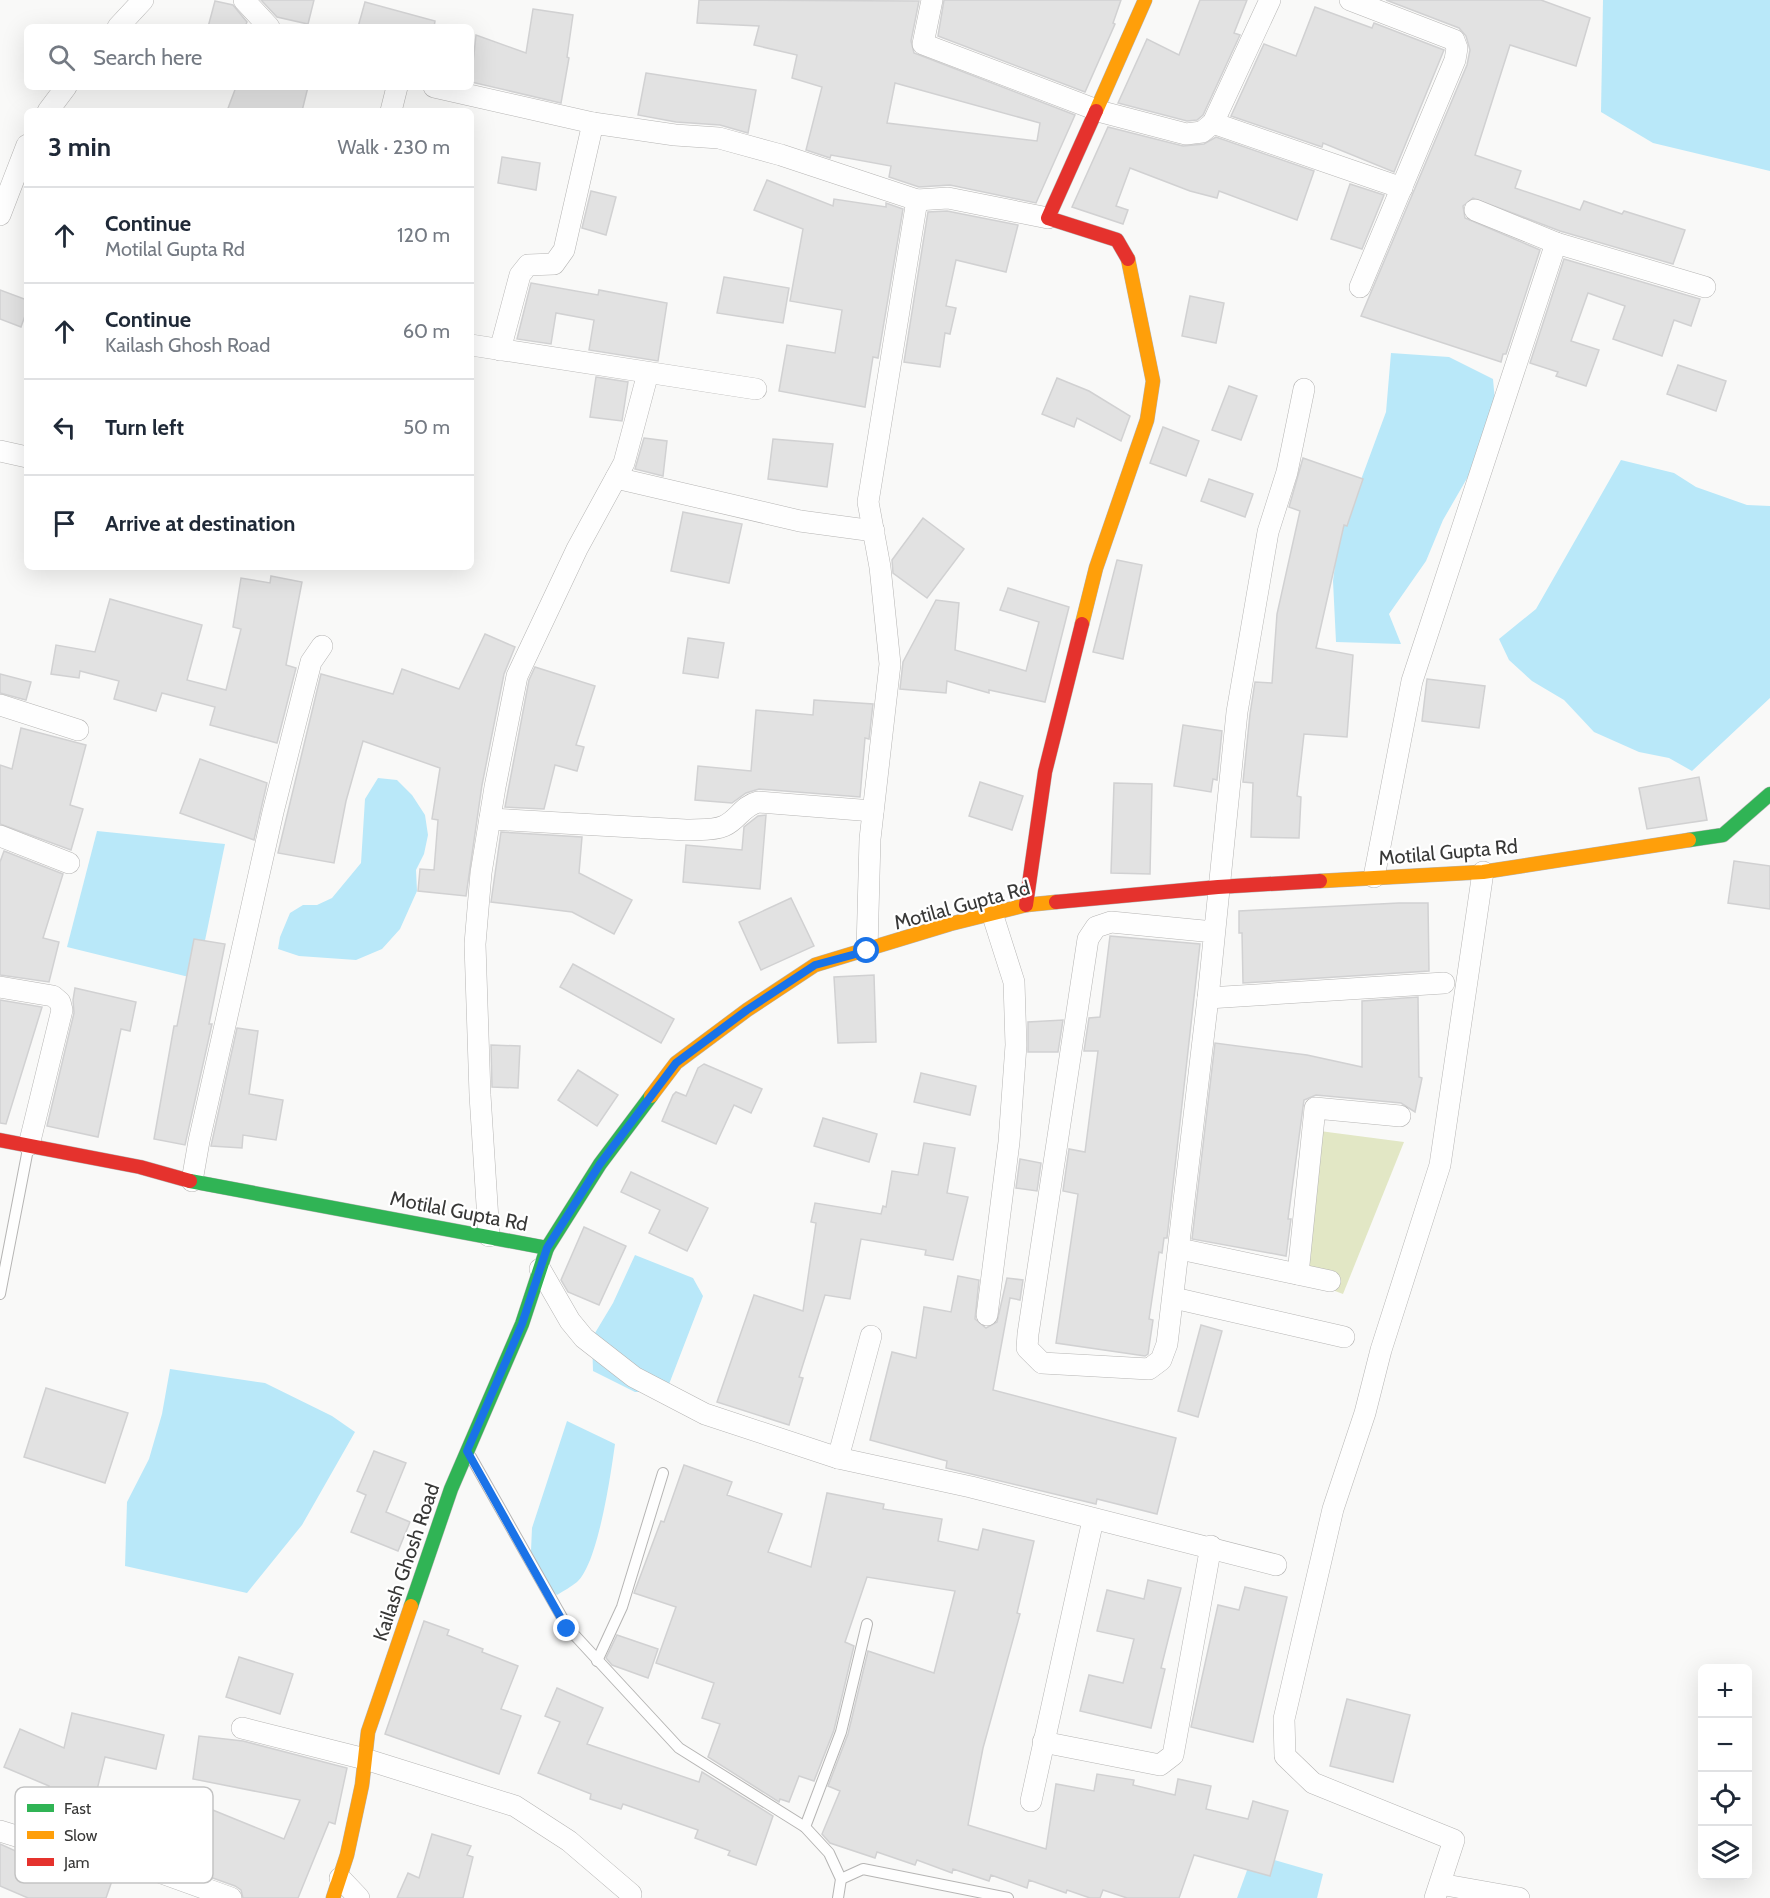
<!DOCTYPE html>
<html lang="en">
<head>
<meta charset="utf-8">
<style>
  body { margin:0; font-family:Cabin,sans-serif; background:#f2f2f3; color:#1f2937 }
  .controls { position:absolute; right:18px; bottom:18px; display:grid; overflow:hidden; border-radius:9px; box-shadow:0 6px 24px #0002 }
  .controls button { width:54px; height:54px; display:grid; place-items:center; padding:0; border:0; border-bottom:2px solid #e0e1e3; background:#fff; color:#1f2937; font:30px sans-serif }
  .stop { position:absolute; width:18px; height:18px; margin:-14px; border:4px solid #1a73e8; border-radius:50%; background:#fff }
  .stop.end { background:#1a73e8; border-color:#fff; box-shadow:0 2px 6px #0008 }
  .list { margin:0; padding:0; list-style:none }
  h2 { display:flex; justify-content:space-between; align-items:center; height:78px; margin:0; padding:0 24px; font-size:26px }
  h2 small { font-size:20px; font-weight:400; color:#747a83 }
  .list li { display:grid; grid-template-columns:39px 1fr auto; gap:18px; align-items:center; box-sizing:border-box; height:96px; padding:0 24px; border-top:2px solid #e0e1e3 }
  .list b { display:block; font-size:22px; white-space:nowrap }
  .list p { margin:0; font-size:20px; white-space:nowrap; color:#747a83 }
  .list em { font-size:20px; font-style:normal; color:#747a83 }
  .icon { flex:none; width:33px; height:33px; fill:none; stroke:currentColor; stroke-width:2; stroke-linecap:round; stroke-linejoin:round }
  .map { position:relative; flex:none; width:1770px; height:1898px; overflow:hidden }
  .search { position:absolute; background:#fff; box-shadow:0 6px 24px #0002; left:24px; top:24px; width:450px; height:66px; display:flex; align-items:center; gap:15px; box-sizing:border-box; padding:0 21px; border-radius:9px; color:#747a83; font-size:22px }
  .panel { position:absolute; background:#fff; box-shadow:0 6px 24px #0002; left:24px; top:108px; width:450px; height:462px; border-radius:9px }
  .map>svg:first-child { display:block }
  .green { fill:#e2e7c5 }
  .water { fill:#b9e8f9 }
  .building { fill:#e2e2e2; stroke:#d1d1d2; stroke-width:1.5; fill-rule:evenodd }
  .lines { fill:none; stroke-linecap:round; stroke-linejoin:round }
  .lane-casing { stroke:#b6b5b4; stroke-width:12 }
  .street-casing { stroke:#b6b5b4; stroke-width:22 }
  .fast-casing { stroke:#b6b5b4; stroke-width:15 }
  .slow-casing { stroke:#b6b5b4; stroke-width:15 }
  .jam-casing { stroke:#b6b5b4; stroke-width:15 }
  .lane { stroke:#fefefe; stroke-width:10 }
  .street { stroke:#fefefe; stroke-width:21 }
  .fast { stroke:#30b455; stroke-width:14 }
  .slow { stroke:#ff9f0a; stroke-width:14 }
  .jam { stroke:#e5322d; stroke-width:14 }
  .route { stroke:#1a73e8; stroke-width:8 }
  .labels { text-anchor:middle; dominant-baseline:central; stroke-width:4.5; stroke-linejoin:round; paint-order:stroke }
  .street-label { font-size:20px; fill:#383837; stroke:#fff }
  .key { fill:#fff; stroke:#c3c3c3; stroke-width:1.5 }
  .key-label { font-size:16px; fill:#383837 }
</style>
</head>
<body>
<div class="map">
<svg width="1770" height="1898" viewBox="0 0 1770 1898">
  <rect width="100%" height="100%" fill="#f9f9f8"/>
  <!-- green -->
  <polygon class="green" points="1312,1130 1404,1142 1343,1294 1288,1273"/>
  <!-- water -->
  <g class="water">
    <polygon points="1603,0 1770,0 1770,171 1653,143 1601,112"/>
    <polygon points="1391,353 1449,357 1493,379 1496,412 1481,454 1443,520 1426,561 1389,614 1401,644 1336,642 1333,581 1338,542 1386,412"/>
    <polygon points="1621,460 1674,473 1696,487 1747,505 1770,506 1770,698 1692,771 1669,758 1639,752 1594,732 1564,700 1532,681 1509,660 1499,639 1536,609"/>
    <polygon points="378,778 397,780 412,795 425,815 428,835 424,854 416,870 417,891 400,929 382,949 356,960 299,956 278,949 280,937 290,913 303,905 317,905 332,898 361,863 365,799"/>
    <polygon points="97,831 225,844 197,979 67,947"/>
    <polygon points="635,1255 693,1278 703,1296 666,1392 635,1392 593,1371 592,1338 613,1303"/>
    <polygon points="170,1369 265,1383 332,1416 355,1432 302,1525 247,1593 125,1566 127,1502 149,1459 162,1414"/>
    <path d="M567,1421L615,1444C611,1473 598,1564 577,1582C571,1587 563,1591 557,1595L530,1573L532,1528Z"/>
    <polygon points="1253,1854 1323,1874 1317,1898 1237,1898"/>
  </g>
  <!-- building -->
  <g class="building">
    <polygon points="261,0 314,0 308,24 277,17"/>
    <path d="M699,0L919,1L911,41L914,53L1075,115L1036,203L950,185L919,187L889,177L891,166L831,155L830,158L806,150L822,87L792,78L797,55L754,45L759,26L697,23ZM895,83L1040,123L1037,141L887,123Z"/>
    <polygon points="944,0 1121,0 1113,23 1115,24 1085,92 938,36"/>
    <polygon points="1200,0 1247,0 1234,33 1240,35 1203,115 1197,120 1187,121 1118,103 1147,39 1179,55"/>
    <polygon points="1386,0 1541,0 1590,18 1576,66 1510,45 1475,155 1521,171 1515,188 1580,210 1584,201 1622,214 1624,211 1685,230 1673,264 1560,231 1473,198 1463,206 1465,218 1540,250 1506,354 1503,354 1501,362 1361,316 1467,65 1470,50 1466,36 1459,28"/>
    <polygon points="215,1 233,5 247,22 245,27 208,27"/>
    <polygon points="365,2 435,21 434,27 358,27"/>
    <polygon points="1315,7 1372,28 1374,23 1444,50 1394,172 1323,143 1322,147 1231,116 1264,44 1296,56"/>
    <polygon points="533,9 573,15 567,57 569,58 561,103 471,82 476,35 526,53"/>
    <polygon points="646,73 756,90 748,133 720,125 676,122 638,115"/>
    <polygon points="236,87 308,87 302,111 227,111"/>
    <polygon points="1108,127 1183,146 1204,144 1216,137 1314,171 1297,220 1219,191 1217,198 1190,191 1130,168 1116,206 1128,210 1123,224 1072,207"/>
    <polygon points="502,157 540,163 536,190 498,183"/>
    <polygon points="767,180 833,206 834,199 886,207 886,203 903,209 878,358 873,357 865,407 779,391 787,345 835,353 842,310 790,301 803,229 754,210"/>
    <polygon points="1350,184 1384,195 1362,249 1331,239"/>
    <polygon points="591,191 616,197 606,235 582,228"/>
    <polygon points="947,211 1018,225 1006,272 956,260 946,306 956,308 950,334 945,333 940,367 904,362 928,212"/>
    <polygon points="1564,259 1700,299 1691,326 1674,320 1662,356 1613,339 1625,306 1588,293 1571,341 1599,350 1586,386 1556,376 1558,372 1530,363"/>
    <polygon points="724,277 789,288 783,323 717,313"/>
    <polygon points="531,283 598,295 599,290 667,303 658,361 589,350 594,320 556,313 551,344 517,339"/>
    <polygon points="0,290 27,300 27,310 21,327 0,319"/>
    <polygon points="1190,296 1224,303 1216,343 1182,336"/>
    <polygon points="1678,365 1726,381 1716,411 1667,394"/>
    <polygon points="596,377 628,382 622,421 590,417"/>
    <polygon points="1057,378 1089,391 1130,416 1121,441 1077,418 1074,427 1042,414"/>
    <polygon points="1229,386 1257,396 1241,440 1212,430"/>
    <polygon points="1163,427 1199,441 1186,476 1150,463"/>
    <polygon points="644,438 667,441 663,476 635,469"/>
    <polygon points="773,439 833,444 827,487 768,479"/>
    <polygon points="1303,458 1363,479 1347,526 1344,525 1316,648 1353,655 1347,737 1304,734 1297,796 1301,797 1299,838 1251,837 1253,783 1243,782 1250,714 1255,682 1272,683 1277,614 1300,511 1289,507"/>
    <polygon points="1209,479 1253,494 1245,517 1201,501"/>
    <polygon points="683,512 742,524 729,583 671,571"/>
    <polygon points="923,518 964,549 927,598 893,573 892,560"/>
    <polygon points="1117,560 1142,565 1123,659 1093,652"/>
    <polygon points="271,576 302,582 286,665 296,668 277,743 210,725 215,707 162,693 156,711 114,699 119,681 80,671 79,678 51,674 56,645 95,652 110,599 202,625 187,680 226,690 241,629 233,627 241,578 270,583"/>
    <polygon points="1008,588 1069,607 1045,702 989,690 989,693 947,681 946,693 900,689 903,662 936,600 959,603 955,650 1026,671 1039,622 1000,610"/>
    <polygon points="485,634 515,647 504,674 482,785 466,896 418,891 420,869 434,870 438,820 432,819 440,768 363,741 346,801 334,863 278,853 321,674 393,694 402,669 459,689"/>
    <polygon points="688,638 724,643 718,678 683,673"/>
    <polygon points="535,667 595,686 576,745 584,747 577,771 555,765 544,809 505,807 529,680"/>
    <polygon points="0,674 31,682 26,700 0,693"/>
    <polygon points="1427,679 1485,686 1479,728 1422,721"/>
    <polygon points="814,700 873,704 869,739 865,738 860,797 759,789 746,793 732,803 695,800 698,766 751,771 756,710 813,715"/>
    <polygon points="1183,725 1222,731 1217,780 1213,779 1211,792 1174,786"/>
    <polygon points="21,728 86,745 70,805 83,809 71,850 0,824 0,765 12,769"/>
    <polygon points="200,759 267,783 254,840 180,813"/>
    <polygon points="1699,777 1707,820 1647,829 1639,788"/>
    <polygon points="980,782 1023,796 1012,830 969,816"/>
    <polygon points="1114,783 1152,784 1150,874 1111,873"/>
    <polygon points="766,815 760,889 683,882 686,845 742,850 744,827 758,816"/>
    <polygon points="501,832 582,837 579,873 632,900 614,934 572,912 491,902"/>
    <polygon points="4,851 63,874 43,938 59,942 49,982 0,975 0,862"/>
    <polygon points="1734,861 1770,866 1770,909 1728,903"/>
    <polygon points="791,898 814,946 761,970 739,922"/>
    <polygon points="1399,903 1428,903 1429,971 1243,983 1242,933 1239,933 1239,911"/>
    <polygon points="1110,936 1200,944 1167,1238 1164,1238 1162,1253 1159,1252 1149,1319 1153,1320 1148,1354 1145,1356 1056,1343 1078,1194 1063,1191 1069,1149 1085,1152 1098,1051 1084,1051 1089,1018 1100,1017"/>
    <polygon points="194,939 225,944 209,1024 212,1024 185,1145 154,1139 174,1026 177,1026"/>
    <polygon points="573,964 674,1019 661,1043 560,987"/>
    <polygon points="874,975 876,1042 838,1043 834,977"/>
    <polygon points="75,988 136,1002 130,1031 121,1029 98,1137 47,1126 74,1013 73,1000"/>
    <polygon points="1418,997 1419,1077 1422,1078 1415,1112 1401,1103 1316,1095 1304,1100 1288,1219 1291,1219 1286,1256 1192,1239 1215,1043 1307,1055 1362,1067 1362,1001"/>
    <polygon points="0,1000 42,1007 6,1124 0,1123"/>
    <polygon points="1063,1020 1058,1052 1028,1052 1028,1022"/>
    <polygon points="237,1028 258,1031 249,1094 283,1100 276,1140 243,1135 242,1148 211,1146"/>
    <polygon points="491,1045 520,1046 518,1088 492,1087"/>
    <polygon points="704,1064 762,1089 751,1113 734,1105 716,1144 662,1121 673,1095 676,1092 686,1096 698,1068"/>
    <polygon points="578,1070 618,1095 597,1126 558,1100"/>
    <polygon points="921,1073 976,1086 970,1115 914,1102"/>
    <polygon points="823,1118 877,1134 869,1162 814,1146"/>
    <polygon points="924,1143 955,1148 947,1193 968,1197 953,1260 925,1255 926,1250 861,1239 850,1299 825,1295 799,1377 803,1378 789,1425 717,1402 754,1295 803,1311 816,1223 811,1222 815,1203 881,1214 883,1206 886,1207 892,1171 918,1175"/>
    <polygon points="1020,1159 1041,1163 1037,1191 1016,1188"/>
    <polygon points="631,1172 708,1208 687,1251 649,1233 660,1210 621,1192"/>
    <polygon points="584,1227 626,1246 599,1305 568,1292 561,1280"/>
    <polygon points="958,1276 979,1280 975,1319 986,1328 997,1322 1007,1278 1023,1280 1020,1300 1010,1298 993,1390 1176,1438 1157,1514 1097,1499 1096,1504 946,1468 947,1461 870,1440 892,1352 916,1358 924,1307 951,1312"/>
    <polygon points="1201,1325 1222,1331 1198,1417 1178,1411"/>
    <polygon points="46,1388 128,1413 105,1483 24,1457"/>
    <polygon points="374,1451 406,1463 386,1512 410,1522 398,1551 351,1532 366,1495 357,1491"/>
    <polygon points="684,1465 732,1482 727,1495 782,1514 768,1552 811,1567 827,1493 884,1504 883,1509 942,1519 938,1541 978,1550 983,1529 1034,1541 1017,1613 1020,1614 983,1748 968,1825 1046,1849 1056,1784 1094,1791 1097,1774 1134,1780 1133,1785 1175,1795 1178,1779 1211,1786 1206,1809 1248,1819 1253,1801 1288,1811 1270,1876 1194,1855 1179,1898 1127,1898 1103,1890 1100,1898 1090,1898 1067,1890 1066,1893 1029,1880 1027,1888 991,1875 989,1881 953,1869 952,1873 917,1860 915,1865 877,1852 875,1858 830,1843 822,1834 840,1791 828,1786 848,1734 868,1651 934,1673 955,1591 867,1577 845,1642 854,1646 834,1730 814,1781 799,1776 789,1802 780,1799 779,1802 708,1757 720,1724 702,1718 714,1683 656,1663 676,1607 634,1593 661,1521 664,1522"/>
    <polygon points="1148,1580 1181,1588 1161,1668 1165,1669 1151,1728 1080,1711 1089,1675 1123,1683 1134,1639 1097,1631 1107,1590 1144,1599"/>
    <polygon points="1245,1587 1287,1597 1253,1742 1191,1727 1218,1605 1239,1610"/>
    <polygon points="424,1621 449,1630 447,1635 483,1649 482,1652 518,1666 501,1709 521,1716 499,1774 385,1734"/>
    <polygon points="617,1635 658,1649 648,1678 612,1665 606,1658"/>
    <polygon points="239,1657 293,1674 280,1714 226,1697"/>
    <polygon points="557,1688 603,1708 587,1744 699,1782 702,1772 773,1816 756,1865 728,1855 730,1851 695,1838 698,1830 623,1804 621,1809 590,1799 591,1794 538,1773 560,1722 545,1716"/>
    <polygon points="1347,1699 1410,1715 1393,1782 1330,1766"/>
    <polygon points="72,1713 164,1735 156,1769 105,1757 95,1798 160,1820 171,1793 284,1839 300,1800 193,1779 199,1736 243,1741 347,1768 335,1824 329,1822 298,1898 243,1898 241,1890 235,1886 149,1855 129,1849 128,1851 87,1845 32,1828 49,1786 4,1767 20,1729 64,1748"/>
    <polygon points="432,1834 471,1846 467,1855 473,1857 463,1898 397,1898 408,1873 419,1878"/>
    <polygon points="0,1844 22,1854 23,1851 80,1869 114,1875 106,1898 28,1898 0,1886"/>
  </g>
  <g class="lines">
    <defs>
      <g id="lane">
        <polyline points="0,1294 28,1149"/>
        <polyline points="471,1457 568,1628 679,1748 805,1827 829,1853 841,1879 838,1898"/>
        <polyline points="597,1661 622,1607 663,1473"/>
        <polyline points="805,1827 841,1732 867,1624"/>
        <polyline points="841,1879 863,1869 1008,1898"/>
      </g>
      <g id="street">
        <polyline points="244,0 269,27"/>
        <polyline points="932,0 923,44 1102,112 1186,134 1202,132 1213,123 1270,0"/>
        <polyline points="1350,0 1454,40 1457,48 1455,60 1360,287"/>
        <polyline points="118,27 143,0"/>
        <polyline points="434,87 593,123 675,135 719,138 781,155 917,200 868,502 880,567 890,664 870,839 867,950"/>
        <polyline points="48,111 66,87"/>
        <polyline points="391,111 397,87"/>
        <polyline points="1213,123 1402,188"/>
        <polyline points="917,200 948,198 1048,218"/>
        <polyline points="1475,210 1556,243"/>
        <polyline points="0,215 27,145"/>
        <polyline points="471,345 756,389"/>
        <polyline points="500,350 520,275 528,265 554,264 564,250 593,123"/>
        <polyline points="0,451 27,457"/>
        <polyline points="616,478 800,521 874,531"/>
        <polyline points="0,705 78,730"/>
        <path d="M490,819L686,830C698,829 713,831 724,826C738,820 742,806 758,802L873,811"/>
        <polyline points="0,836 69,863"/>
        <polyline points="1374,877 1412,681 1556,243 1705,287"/>
        <polyline points="1214,932 1111,922 1096,927 1088,939 1028,1334 1027,1348 1042,1363 1149,1369 1161,1360 1167,1344 1208,998 1237,712 1268,532 1287,472 1304,389"/>
        <polyline points="0,987 53,996 60,1002 62,1010 29,1145"/>
        <polyline points="1208,998 1444,983"/>
        <polyline points="192,1181 199,1141 273,812 311,662 322,646"/>
        <polyline points="489,1236 480,1095 475,944 481,873 495,787 517,676 577,549 624,463 648,373"/>
        <polyline points="1180,1249 1330,1281"/>
        <polyline points="540,1269 570,1321 584,1338 634,1377 705,1414 838,1458 971,1487 1276,1565"/>
        <polyline points="1298,1274 1315,1108 1400,1116"/>
        <polyline points="1174,1298 1344,1337"/>
        <polyline points="987,1315 1009,1142 1016,1045 1014,982 992,913"/>
        <polyline points="838,1458 871,1336"/>
        <polyline points="242,1728 365,1759 515,1806 569,1841 631,1894"/>
        <polyline points="1043,1742 1160,1765 1173,1755 1211,1546"/>
        <polyline points="1031,1801 1093,1520"/>
        <polyline points="0,1831 84,1857 145,1867 231,1898"/>
        <polyline points="340,1878 359,1898"/>
        <polyline points="1440,1884 1519,1898"/>
        <polyline points="1435,1898 1454,1840 1313,1783 1285,1756 1284,1719 1333,1509 1365,1413 1381,1350 1440,1165 1483,872"/>
      </g>
      <g id="fast">
        <polyline points="1689,840 1723,835 1770,794"/>
        <polyline points="190,1181 547,1248 600,1164 651,1096"/>
        <polyline points="411,1606 451,1489 522,1324 547,1248"/>
      </g>
      <g id="slow">
        <polyline points="1096,111 1145,0"/>
        <polyline points="1082,624 1096,568 1147,420 1153,381 1128,259"/>
        <polyline points="1320,881 1483,872 1689,840"/>
        <polyline points="651,1096 676,1063 747,1010 815,965 950,924 1026,905 1056,902"/>
        <polyline points="333,1898 347,1855 362,1785 368,1732 411,1606"/>
      </g>
      <g id="jam">
        <polyline points="1096,111 1048,218 1117,240 1128,259"/>
        <polyline points="1056,902 1218,887 1320,881"/>
        <polyline points="1026,905 1045,772 1082,624"/>
        <polyline points="0,1140 140,1167 190,1181"/>
      </g>
    </defs>
    <!-- lane casing -->
    <use href="#lane" class="lane-casing"/>
    <!-- street casing -->
    <use href="#street" class="street-casing"/>
    <!-- fast casing -->
    <use href="#fast" class="fast-casing"/>
    <!-- slow casing -->
    <use href="#slow" class="slow-casing"/>
    <!-- jam casing -->
    <use href="#jam" class="jam-casing"/>
    <!-- lane -->
    <use href="#lane" class="lane"/>
    <!-- street -->
    <use href="#street" class="street"/>
    <!-- fast -->
    <use href="#fast" class="fast"/>
    <!-- slow -->
    <use href="#slow" class="slow"/>
    <!-- jam -->
    <use href="#jam" class="jam"/>
  </g>
  <g class="lines">
    <!-- route -->
    <polyline class="route" points="567,1629 467,1451 522,1324 547,1248 600,1164 676,1063 747,1010 815,965 867,951"/>
  </g>
  <g class="labels">
    <!-- street labels -->
    <g class="street-label">
      <text transform="translate(1448 852) rotate(-5)">Motilal Gupta Rd</text>
      <text transform="translate(962 905) rotate(-15)">Motilal Gupta Rd</text>
      <text transform="translate(459 1211) rotate(11)">Motilal Gupta Rd</text>
      <text transform="translate(406 1562) rotate(-71)">Kailash Ghosh Road</text>
    </g>
  </g>
  <!-- legend -->
  <rect x="15" y="1787" width="198" height="96" rx="9" class="key"/>
  <rect x="27" y="1804" width="27" height="8" fill="#30b455"/>
  <rect x="27" y="1831" width="27" height="8" fill="#ff9f0a"/>
  <rect x="27" y="1858" width="27" height="8" fill="#e5322d"/>
  <g class="key-label">
    <text x="64" y="1814">Fast</text>
    <text x="64" y="1841">Slow</text>
    <text x="64" y="1868">Jam</text>
  </g>
</svg>
<div class="controls">
<button>+</button>
<button>−</button>
<button><svg class="icon" aria-label="locate" viewBox="0 0 24 24"><circle cx="12" cy="12" r="6"/><path d="M12 2v4M12 18v4M2 12h4M18 12h4"/></svg></button>
<button><svg class="icon" aria-label="layers" viewBox="0 0 24 24"><path d="M12 4l9 5-9 5-9-5zM3 14l9 5 9-5"/></svg></button>
</div>
<div class="stop" style="left:867px;top:951px"></div>
<div class="stop end" style="left:567px;top:1629px"></div>
<div class="search"><svg class="icon" aria-label="search" viewBox="0 0 24 24"><circle cx="10" cy="10" r="6"/><path d="M15 15l6 6"/></svg>Search here</div>
<section class="panel">
<h2>3 min<small>Walk · 230 m</small></h2>
<ul class="list">
<li><svg class="icon" aria-label="ahead" viewBox="0 0 24 24"><path d="M12 20V5M6 11l6-6 6 6"/></svg><div><b>Continue</b><p>Motilal Gupta Rd</p></div><em>120 m</em></li>
<li><svg class="icon" aria-label="ahead" viewBox="0 0 24 24"><path d="M12 20V5M6 11l6-6 6 6"/></svg><div><b>Continue</b><p>Kailash Ghosh Road</p></div><em>60 m</em></li>
<li><svg class="icon" aria-label="left" viewBox="0 0 24 24"><path d="M17 20v-9H6M10 6l-5 5 5 5"/></svg><div><b>Turn left</b></div><em>50 m</em></li>
<li><svg class="icon" aria-label="arrive" viewBox="0 0 24 24"><path d="M6 21V4h12l-3 4 3 4H6"/></svg><div><b>Arrive at destination</b></div></li>
</ul>
</section>
</div>
</body>
</html>
